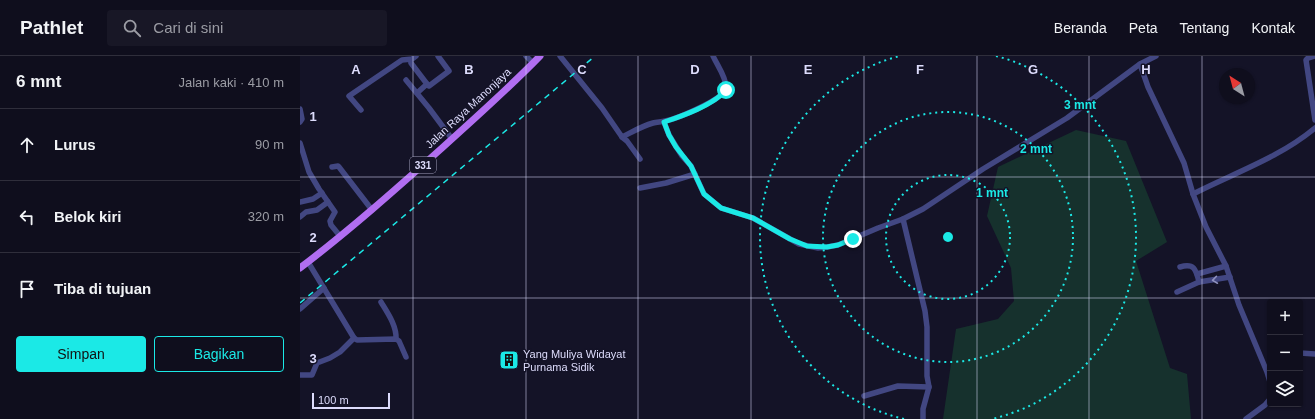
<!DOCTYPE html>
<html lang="id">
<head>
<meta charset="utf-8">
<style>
  body { margin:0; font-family:Helvetica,sans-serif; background:#181726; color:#f1f3f6 }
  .controls { position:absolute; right:12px; bottom:12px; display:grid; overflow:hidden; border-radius:4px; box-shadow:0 1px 3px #0004 }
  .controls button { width:36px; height:36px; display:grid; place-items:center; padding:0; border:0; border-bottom:1px solid #2f2e3b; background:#0f0e1d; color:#f1f3f6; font:20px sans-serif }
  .compass { position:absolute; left:919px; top:12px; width:36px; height:36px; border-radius:50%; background:#0f0e1d; box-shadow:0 1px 3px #0004; rotate:324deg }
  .scale { position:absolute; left:12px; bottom:10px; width:78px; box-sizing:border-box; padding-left:4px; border:2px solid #dddcfc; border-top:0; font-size:11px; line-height:14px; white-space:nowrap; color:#dddcfc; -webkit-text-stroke:3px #141327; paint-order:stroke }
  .stop { position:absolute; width:12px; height:12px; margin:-9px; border:3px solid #1be9e6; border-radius:50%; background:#fff }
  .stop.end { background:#1be9e6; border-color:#fff; box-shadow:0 1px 4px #0008 }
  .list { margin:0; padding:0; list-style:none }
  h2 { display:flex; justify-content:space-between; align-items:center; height:52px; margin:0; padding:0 16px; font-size:17px }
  h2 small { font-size:13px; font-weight:400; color:#9b9ca4 }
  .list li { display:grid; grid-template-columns:26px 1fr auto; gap:12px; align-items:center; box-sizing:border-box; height:72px; padding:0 16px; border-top:1px solid #2f2e3b }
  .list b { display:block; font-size:15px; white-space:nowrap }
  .list em { font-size:13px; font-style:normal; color:#9b9ca4 }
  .actions { display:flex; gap:8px; padding:12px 16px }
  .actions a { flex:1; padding:9px 0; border:1px solid #1be9e6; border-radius:4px; text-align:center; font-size:14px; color:#1be9e6 }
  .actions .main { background:#1be9e6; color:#111 }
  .icon { flex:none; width:22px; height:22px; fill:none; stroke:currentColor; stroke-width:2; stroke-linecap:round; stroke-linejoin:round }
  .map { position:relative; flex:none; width:1015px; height:363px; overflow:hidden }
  header { display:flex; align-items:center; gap:24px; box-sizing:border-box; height:56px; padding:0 20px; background:#0f0e1d; border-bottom:1px solid #2f2e3b }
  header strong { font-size:19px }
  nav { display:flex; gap:22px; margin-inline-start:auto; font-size:14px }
  .search { width:280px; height:36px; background:#181726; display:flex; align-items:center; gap:10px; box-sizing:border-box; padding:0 14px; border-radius:4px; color:#9b9ca4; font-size:15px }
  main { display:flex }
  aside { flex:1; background:#0f0e1d }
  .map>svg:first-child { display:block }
  .green { fill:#16312d }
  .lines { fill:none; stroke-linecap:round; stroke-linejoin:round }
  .minor { stroke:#424782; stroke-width:5.5 }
  .major { stroke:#b16ef1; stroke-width:7 }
  .rail { stroke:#1be9e6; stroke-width:1.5; stroke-dasharray:6 5; stroke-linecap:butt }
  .oneway { stroke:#9092bf }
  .route { stroke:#1be9e6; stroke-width:5 }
  .grid { fill:none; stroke:#dddcfc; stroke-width:1; stroke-opacity:0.55 }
  .ring { fill:none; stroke:#1be9e6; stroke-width:2; stroke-dasharray:2 4 }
  .labels { text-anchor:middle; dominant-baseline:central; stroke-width:3; stroke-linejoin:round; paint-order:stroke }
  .shield { fill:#141327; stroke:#a1a0bc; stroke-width:1 }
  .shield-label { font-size:10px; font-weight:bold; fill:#dddcfc }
  .street-label { font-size:11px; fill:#dddcfc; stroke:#141327 }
  .poi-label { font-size:11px; fill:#dddcfc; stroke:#141327; text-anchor:start }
  .grid-label { font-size:13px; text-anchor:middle; font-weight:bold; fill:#dddcfc; stroke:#141327; stroke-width:3; stroke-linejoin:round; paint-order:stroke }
  .centre { fill:#1be9e6; stroke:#141327; stroke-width:2 }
  .ring-label { font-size:12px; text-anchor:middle; font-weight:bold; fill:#1be9e6; stroke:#141327; stroke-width:3; stroke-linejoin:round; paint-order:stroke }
</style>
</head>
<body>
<header>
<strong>Pathlet</strong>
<div class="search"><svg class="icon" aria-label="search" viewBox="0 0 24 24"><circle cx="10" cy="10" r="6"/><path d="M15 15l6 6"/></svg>Cari di sini</div>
<nav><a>Beranda</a><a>Peta</a><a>Tentang</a><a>Kontak</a></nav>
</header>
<main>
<aside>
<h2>6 mnt<small>Jalan kaki · 410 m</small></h2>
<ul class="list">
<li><svg class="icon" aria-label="ahead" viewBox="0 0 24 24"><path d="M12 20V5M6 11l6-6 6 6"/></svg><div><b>Lurus</b></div><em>90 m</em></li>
<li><svg class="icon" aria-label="left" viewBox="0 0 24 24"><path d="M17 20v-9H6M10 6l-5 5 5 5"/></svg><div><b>Belok kiri</b></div><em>320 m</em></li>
<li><svg class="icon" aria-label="arrive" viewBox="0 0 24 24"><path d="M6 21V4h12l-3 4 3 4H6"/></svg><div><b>Tiba di tujuan</b></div></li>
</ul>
<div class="actions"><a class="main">Simpan</a><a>Bagikan</a></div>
</aside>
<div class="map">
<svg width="1015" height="363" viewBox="0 0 1015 363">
  <rect width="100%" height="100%" fill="#141327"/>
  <!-- green -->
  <polygon class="green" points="776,74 826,85 867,186 836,205 870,312 887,318 891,363 643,363 656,273 698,263 714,245 711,212 687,160 698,111"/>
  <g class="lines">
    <!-- minor -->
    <g class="minor">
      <polyline points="226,0 233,7"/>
      <path d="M260,0L302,52L322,81C332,76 342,70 353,67C357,66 361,66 365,65C376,63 426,43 426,31C426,21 417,9 413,0"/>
      <polyline points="1015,0 1008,2 1006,4 1015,64"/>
      <polyline points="111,7 127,28"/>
      <polyline points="840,8 848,31 884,107 893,138 906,171 926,210 939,249 967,316 970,326"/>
      <polyline points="106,24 129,52 152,83"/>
      <polyline points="117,37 127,28 129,30 149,15 138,0"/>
      <polyline points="0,53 2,63 0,66"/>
      <polyline points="61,54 49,40 102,4 112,3 116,0"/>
      <polyline points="364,66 369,79 382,100 391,110 404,138 421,152 453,162 499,188 518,192 527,191 538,189 578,172 603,163 623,153 683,113 767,62 840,8 856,0"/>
      <polyline points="322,81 327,85 340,103"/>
      <polyline points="0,87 9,116 19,133 35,156 30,165 31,169 40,180"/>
      <polyline points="32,111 38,110 39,111 72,154"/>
      <polyline points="340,132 366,127 395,118"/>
      <path d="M893,138C934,117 979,102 1015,72"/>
      <polyline points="0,146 13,143 22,137"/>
      <polyline points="0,161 6,156 17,154 28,146"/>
      <polyline points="603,163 625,255 627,271 627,320 629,331 623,353 623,363"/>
      <polyline points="8,206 54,282 57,284 96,283 99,285 106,301"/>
      <path d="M880,211C894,207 896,213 899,226"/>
      <polyline points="897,218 926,210"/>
      <polyline points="877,236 899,226 930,221"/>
      <path d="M81,246C87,256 97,270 96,283"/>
      <polyline points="0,253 24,232"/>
      <polyline points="1000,297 1015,298"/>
      <polyline points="0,319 12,319 17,307 30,302 40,296 54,282"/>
      <polyline points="564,340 598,330 629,331"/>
      <polyline points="946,363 965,349 970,343"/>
    </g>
    <!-- major -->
    <path class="major" d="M0,212C50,174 96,133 142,92C175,62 209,32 240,0"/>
    <!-- rail -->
    <polyline class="rail" points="0,247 295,0"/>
  </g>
  <!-- one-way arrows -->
  <defs><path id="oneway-chevron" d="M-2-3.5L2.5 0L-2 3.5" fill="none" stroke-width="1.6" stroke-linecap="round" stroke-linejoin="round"/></defs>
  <use class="oneway" href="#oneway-chevron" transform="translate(915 224) rotate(172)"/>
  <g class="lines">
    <!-- route -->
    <path class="route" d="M426,34C414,49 382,60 364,66L369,79L376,91L391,110L404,138L421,152L453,162L490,183L507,190L527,191L538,189L553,183"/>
  </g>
  <!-- grid -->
  <path class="grid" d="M113,0V363M226,0V363M338,0V363M451,0V363M564,0V363M677,0V363M789,0V363M902,0V363M0,121H1015M0,242H1015"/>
  <!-- distance rings -->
  <g class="ring">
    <circle cx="648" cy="181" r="62"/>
    <circle cx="648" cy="181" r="125"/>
    <path d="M604 363A187 187 0 0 1 600 0M696 0A187 187 0 0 1 692 363"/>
  </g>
  <!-- icons -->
  <defs>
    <symbol id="building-square" viewBox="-11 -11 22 22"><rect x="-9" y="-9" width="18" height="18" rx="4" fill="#1be9e6" stroke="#141327"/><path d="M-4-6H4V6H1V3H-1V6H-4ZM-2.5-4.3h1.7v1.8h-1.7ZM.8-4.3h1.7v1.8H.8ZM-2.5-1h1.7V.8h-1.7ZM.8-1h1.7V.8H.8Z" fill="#111"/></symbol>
  </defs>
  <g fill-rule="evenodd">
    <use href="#building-square" x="198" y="293" width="22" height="22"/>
  </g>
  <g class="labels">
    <!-- shield labels -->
    <rect class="shield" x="110" y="101" width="26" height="16" rx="3"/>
    <g class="shield-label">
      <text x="123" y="109">331</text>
    </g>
    <!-- street labels -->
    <g class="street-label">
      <text transform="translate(168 52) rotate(-43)">Jalan Raya Manonjaya</text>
    </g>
    <!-- poi labels -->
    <g class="poi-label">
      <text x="223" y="298">Yang Muliya Widayat<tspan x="223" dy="13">Purnama Sidik</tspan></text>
    </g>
  </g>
  <g class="grid-label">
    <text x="56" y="18">A</text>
    <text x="169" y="18">B</text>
    <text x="282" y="18">C</text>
    <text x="395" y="18">D</text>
    <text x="508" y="18">E</text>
    <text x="620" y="18">F</text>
    <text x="733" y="18">G</text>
    <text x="846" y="18">H</text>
    <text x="13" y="65">1</text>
    <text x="13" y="186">2</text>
    <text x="13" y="307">3</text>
  </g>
  <circle cx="648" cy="181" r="6" class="centre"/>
  <g class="ring-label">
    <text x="780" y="53">3 mnt</text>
    <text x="736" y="97">2 mnt</text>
    <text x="692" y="141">1 mnt</text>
  </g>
</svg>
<div class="controls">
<button>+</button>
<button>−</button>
<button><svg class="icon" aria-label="layers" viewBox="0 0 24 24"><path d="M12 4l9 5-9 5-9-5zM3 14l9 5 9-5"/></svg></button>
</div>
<svg class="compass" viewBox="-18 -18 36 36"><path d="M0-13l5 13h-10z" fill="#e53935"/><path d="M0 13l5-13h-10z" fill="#9b9ca4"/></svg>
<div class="scale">100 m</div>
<div class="stop" style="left:426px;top:34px"></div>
<div class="stop end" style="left:553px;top:183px"></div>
</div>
</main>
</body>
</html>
